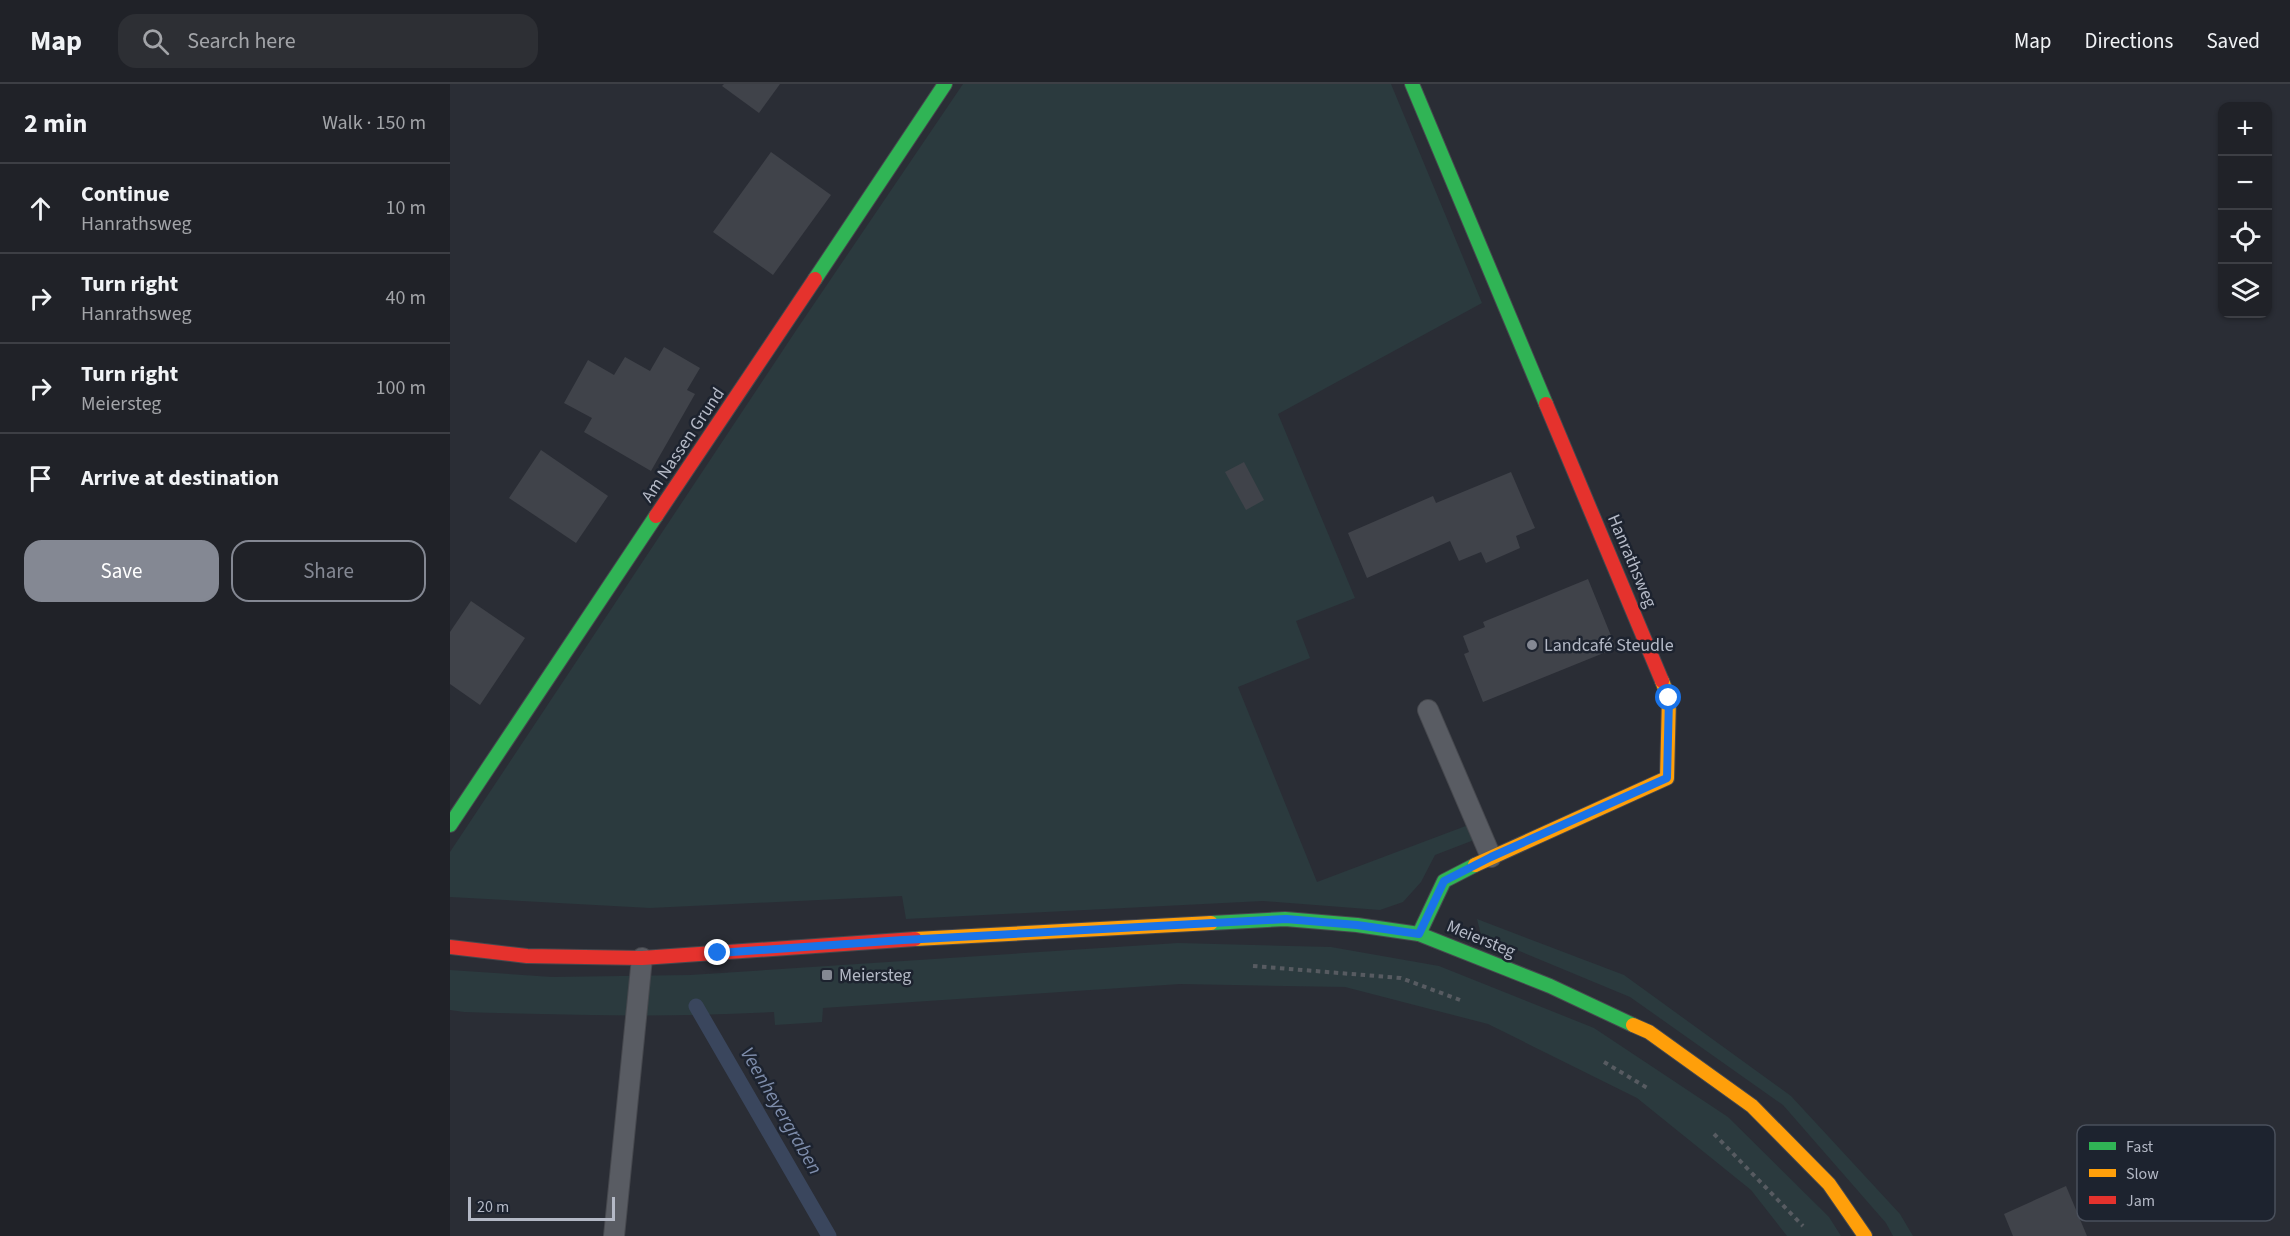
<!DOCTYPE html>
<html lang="en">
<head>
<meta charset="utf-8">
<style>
  body { margin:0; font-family:"Source Sans 3",sans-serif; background:#2d2f34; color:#f1f3f6 }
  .controls { position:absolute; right:18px; top:18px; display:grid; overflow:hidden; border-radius:12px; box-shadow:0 2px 4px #0004 }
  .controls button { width:54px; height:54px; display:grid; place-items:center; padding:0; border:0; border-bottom:2px solid #3d3f45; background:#202228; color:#f1f3f6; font:30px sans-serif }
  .scale { position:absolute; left:18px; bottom:15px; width:147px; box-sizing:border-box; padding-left:6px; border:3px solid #b4b9c6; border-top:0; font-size:16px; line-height:21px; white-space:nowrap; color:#b4b9c6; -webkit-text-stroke:4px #1d232f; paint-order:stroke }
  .stop { position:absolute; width:18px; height:18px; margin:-14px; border:4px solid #1a73e8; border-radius:50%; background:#fff }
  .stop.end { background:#1a73e8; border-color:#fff; box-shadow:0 2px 6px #0008 }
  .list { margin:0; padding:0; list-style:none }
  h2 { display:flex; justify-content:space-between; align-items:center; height:78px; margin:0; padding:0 24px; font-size:26px }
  h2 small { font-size:20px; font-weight:400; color:#a2a4a8 }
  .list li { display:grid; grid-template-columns:39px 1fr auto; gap:18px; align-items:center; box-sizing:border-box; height:90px; padding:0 24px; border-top:2px solid #3d3f45 }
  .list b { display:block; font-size:22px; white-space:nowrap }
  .list p { margin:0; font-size:20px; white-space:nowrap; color:#a2a4a8 }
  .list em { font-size:20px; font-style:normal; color:#a2a4a8 }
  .actions { display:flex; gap:12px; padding:18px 24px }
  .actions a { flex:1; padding:14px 0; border:2px solid #848893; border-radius:18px; text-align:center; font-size:21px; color:#848893 }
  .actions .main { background:#848893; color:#fff }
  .icon { flex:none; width:33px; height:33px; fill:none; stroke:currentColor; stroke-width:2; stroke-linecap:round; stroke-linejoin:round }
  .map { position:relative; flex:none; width:1840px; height:1152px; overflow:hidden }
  header { display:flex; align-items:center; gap:36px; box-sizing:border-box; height:84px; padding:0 30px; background:#202228; border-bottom:2px solid #3d3f45 }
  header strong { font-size:28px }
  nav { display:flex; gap:33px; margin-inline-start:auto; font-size:21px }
  .search { width:420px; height:54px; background:#2d2f34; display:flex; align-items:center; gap:15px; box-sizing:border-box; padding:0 21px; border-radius:18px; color:#a2a4a8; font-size:22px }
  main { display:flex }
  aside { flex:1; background:#202228 }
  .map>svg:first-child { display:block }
  .green { fill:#2b3a3e }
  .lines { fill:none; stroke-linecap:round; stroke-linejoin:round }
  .stream { stroke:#3a465d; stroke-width:15 }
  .building { fill:#40434a }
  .lane-casing { stroke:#46484e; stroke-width:22 }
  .fast-casing { stroke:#46484e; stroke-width:16 }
  .slow-casing { stroke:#46484e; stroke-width:16 }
  .jam-casing { stroke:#46484e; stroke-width:16 }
  .path { stroke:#575b61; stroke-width:4; stroke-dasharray:4.5 4.5; stroke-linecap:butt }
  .lane { stroke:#595c63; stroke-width:20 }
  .fast { stroke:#30b455; stroke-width:14 }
  .slow { stroke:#ff9f0a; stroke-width:14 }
  .jam { stroke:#e5322d; stroke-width:14 }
  .route { stroke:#1a73e8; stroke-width:8 }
  .poi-dot { fill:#848893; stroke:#1d232f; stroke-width:2 }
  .labels { text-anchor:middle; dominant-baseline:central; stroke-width:5; stroke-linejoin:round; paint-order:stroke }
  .street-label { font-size:18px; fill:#b4b9c6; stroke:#1d232f }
  .poi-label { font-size:18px; fill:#b4b9c6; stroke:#1d232f; text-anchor:start }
  .water-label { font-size:20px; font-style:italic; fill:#7e8dab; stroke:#1d232f }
  .key { fill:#1d232f; stroke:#4a505c; stroke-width:1.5 }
  .key-label { font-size:16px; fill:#b4b9c6 }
</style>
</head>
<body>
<header>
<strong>Map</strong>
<div class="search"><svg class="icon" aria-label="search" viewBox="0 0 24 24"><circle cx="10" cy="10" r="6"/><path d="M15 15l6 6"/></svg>Search here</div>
<nav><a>Map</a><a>Directions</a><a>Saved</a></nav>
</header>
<main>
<aside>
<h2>2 min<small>Walk · 150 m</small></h2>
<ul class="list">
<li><svg class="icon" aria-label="ahead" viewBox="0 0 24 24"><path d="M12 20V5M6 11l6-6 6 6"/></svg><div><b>Continue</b><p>Hanrathsweg</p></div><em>10 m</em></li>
<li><svg class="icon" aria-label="right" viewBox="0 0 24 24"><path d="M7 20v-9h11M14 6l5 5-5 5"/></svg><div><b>Turn right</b><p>Hanrathsweg</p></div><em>40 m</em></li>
<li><svg class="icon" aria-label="right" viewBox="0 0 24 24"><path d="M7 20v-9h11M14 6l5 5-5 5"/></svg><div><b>Turn right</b><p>Meiersteg</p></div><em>100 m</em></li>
<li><svg class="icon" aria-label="arrive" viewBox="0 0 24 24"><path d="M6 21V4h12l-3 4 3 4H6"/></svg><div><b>Arrive at destination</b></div></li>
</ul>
<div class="actions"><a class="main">Save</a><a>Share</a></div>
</aside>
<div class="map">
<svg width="1840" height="1152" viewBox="0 0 1840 1152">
  <rect width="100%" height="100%" fill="#2a2d35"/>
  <!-- green -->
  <g class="green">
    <polygon points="513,0 941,0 1032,219 828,330 905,514 846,537 860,574 788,603 867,798 1021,740 1024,756 985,771 971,798 953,818 930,826 813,817 456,835 452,812 200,824 0,813 0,768 347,245"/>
    <polygon points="1027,835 1174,891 1341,1012 1450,1130 1463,1152 1443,1152 1436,1139 1333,1021 1180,913 1031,851"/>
    <path d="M728,859L881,863L989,882L1144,944L1278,1033L1379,1133L1391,1152H1337L1301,1106L1187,1014L1038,940L895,903L730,900L373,924L372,938L325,941L324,928C220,934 117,931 14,928L0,926V886L102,893L240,891Z"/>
  </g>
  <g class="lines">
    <!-- stream -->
    <polyline class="stream" points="246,922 379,1152"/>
  </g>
  <!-- building -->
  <g class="building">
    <polygon points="274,0 330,0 309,29 272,2"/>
    <polygon points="321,68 381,111 323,191 263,148"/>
    <polygon points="214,263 250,284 237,306 245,310 201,387 134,348 142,334 114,319 138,276 164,291 175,273 200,287"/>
    <polygon points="91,366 158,412 126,459 59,414"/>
    <polygon points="794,378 814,416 796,426 775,388"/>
    <polygon points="1061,388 1085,444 1066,452 1070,464 1036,479 1031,468 1009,477 1000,457 917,494 898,449 983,412 986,419"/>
    <polygon points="1138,495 1166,564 1033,618 1014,570 1019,568 1013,552 1035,543 1033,538"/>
    <polygon points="21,517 75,554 30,621 0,600 0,548"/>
    <polygon points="1616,1102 1637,1152 1563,1152 1554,1130"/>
  </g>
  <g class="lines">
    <defs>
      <g id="lane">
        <polyline points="978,626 1041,773"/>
        <polyline points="164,1152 192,874"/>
      </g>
      <g id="fast">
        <polyline points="962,0 1096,320"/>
        <polyline points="365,195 495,0"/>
        <polyline points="0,741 206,432"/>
        <polyline points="761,839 835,835 907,841 969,850 1100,902 1183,941"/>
        <polyline points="969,850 994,797 1025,781"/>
      </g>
      <g id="slow">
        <polyline points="1025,781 1217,694 1219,614 1212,597"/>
        <polyline points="465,855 761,839"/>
        <polyline points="1183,941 1199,948 1302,1022 1379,1100 1415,1152"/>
      </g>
      <g id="jam">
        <polyline points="1096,320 1212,597"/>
        <polyline points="206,432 365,195"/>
        <polyline points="0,863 77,872 192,874 465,855"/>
      </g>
    </defs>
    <!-- lane casing -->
    <use href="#lane" class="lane-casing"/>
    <!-- fast casing -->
    <use href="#fast" class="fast-casing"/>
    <!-- slow casing -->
    <use href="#slow" class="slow-casing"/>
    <!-- jam casing -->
    <use href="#jam" class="jam-casing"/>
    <!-- path -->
    <g class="path">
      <polyline points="803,882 951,894 1010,916"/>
      <polyline points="1154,978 1199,1005"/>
      <polyline points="1264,1050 1353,1142"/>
    </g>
    <!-- lane -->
    <use href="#lane" class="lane"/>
    <!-- fast -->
    <use href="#fast" class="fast"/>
    <!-- slow -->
    <use href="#slow" class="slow"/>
    <!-- jam -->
    <use href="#jam" class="jam"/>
  </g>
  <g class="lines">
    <!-- route -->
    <polyline class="route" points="268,869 453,856 836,835 907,841 969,850 994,797 1041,773 1217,694 1219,614"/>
  </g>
  <!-- markers -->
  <g class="poi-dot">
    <circle cx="1082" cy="561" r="6"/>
    <rect x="371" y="885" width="12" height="12" rx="3"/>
  </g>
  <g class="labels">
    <!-- street labels -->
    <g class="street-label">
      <text transform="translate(233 361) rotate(-56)">Am Nassen Grund</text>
      <text transform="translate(1182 477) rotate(67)">Hanrathsweg</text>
      <text transform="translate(1031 855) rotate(22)">Meiersteg</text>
    </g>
    <!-- poi labels -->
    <g class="poi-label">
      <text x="1094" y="561">Landcafé Steudle</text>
      <text x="389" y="891">Meiersteg</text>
    </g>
    <!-- water labels -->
    <g class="water-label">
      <text transform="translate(331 1027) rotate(60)">Veenheyergraben</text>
    </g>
  </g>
  <!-- legend -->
  <rect x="1627" y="1041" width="198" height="96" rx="9" class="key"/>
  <rect x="1639" y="1058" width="27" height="8" fill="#30b455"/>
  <rect x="1639" y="1085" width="27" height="8" fill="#ff9f0a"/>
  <rect x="1639" y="1112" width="27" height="8" fill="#e5322d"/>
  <g class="key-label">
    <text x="1676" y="1068">Fast</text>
    <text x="1676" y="1095">Slow</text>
    <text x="1676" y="1122">Jam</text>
  </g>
</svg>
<div class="controls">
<button>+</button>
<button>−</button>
<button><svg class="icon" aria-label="locate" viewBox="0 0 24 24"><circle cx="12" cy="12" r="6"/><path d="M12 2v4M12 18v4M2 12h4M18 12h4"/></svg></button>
<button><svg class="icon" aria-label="layers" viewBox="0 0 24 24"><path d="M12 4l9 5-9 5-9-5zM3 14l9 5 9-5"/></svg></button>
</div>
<div class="scale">20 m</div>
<div class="stop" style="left:1219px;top:614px"></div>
<div class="stop end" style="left:268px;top:869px"></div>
</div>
</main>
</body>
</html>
